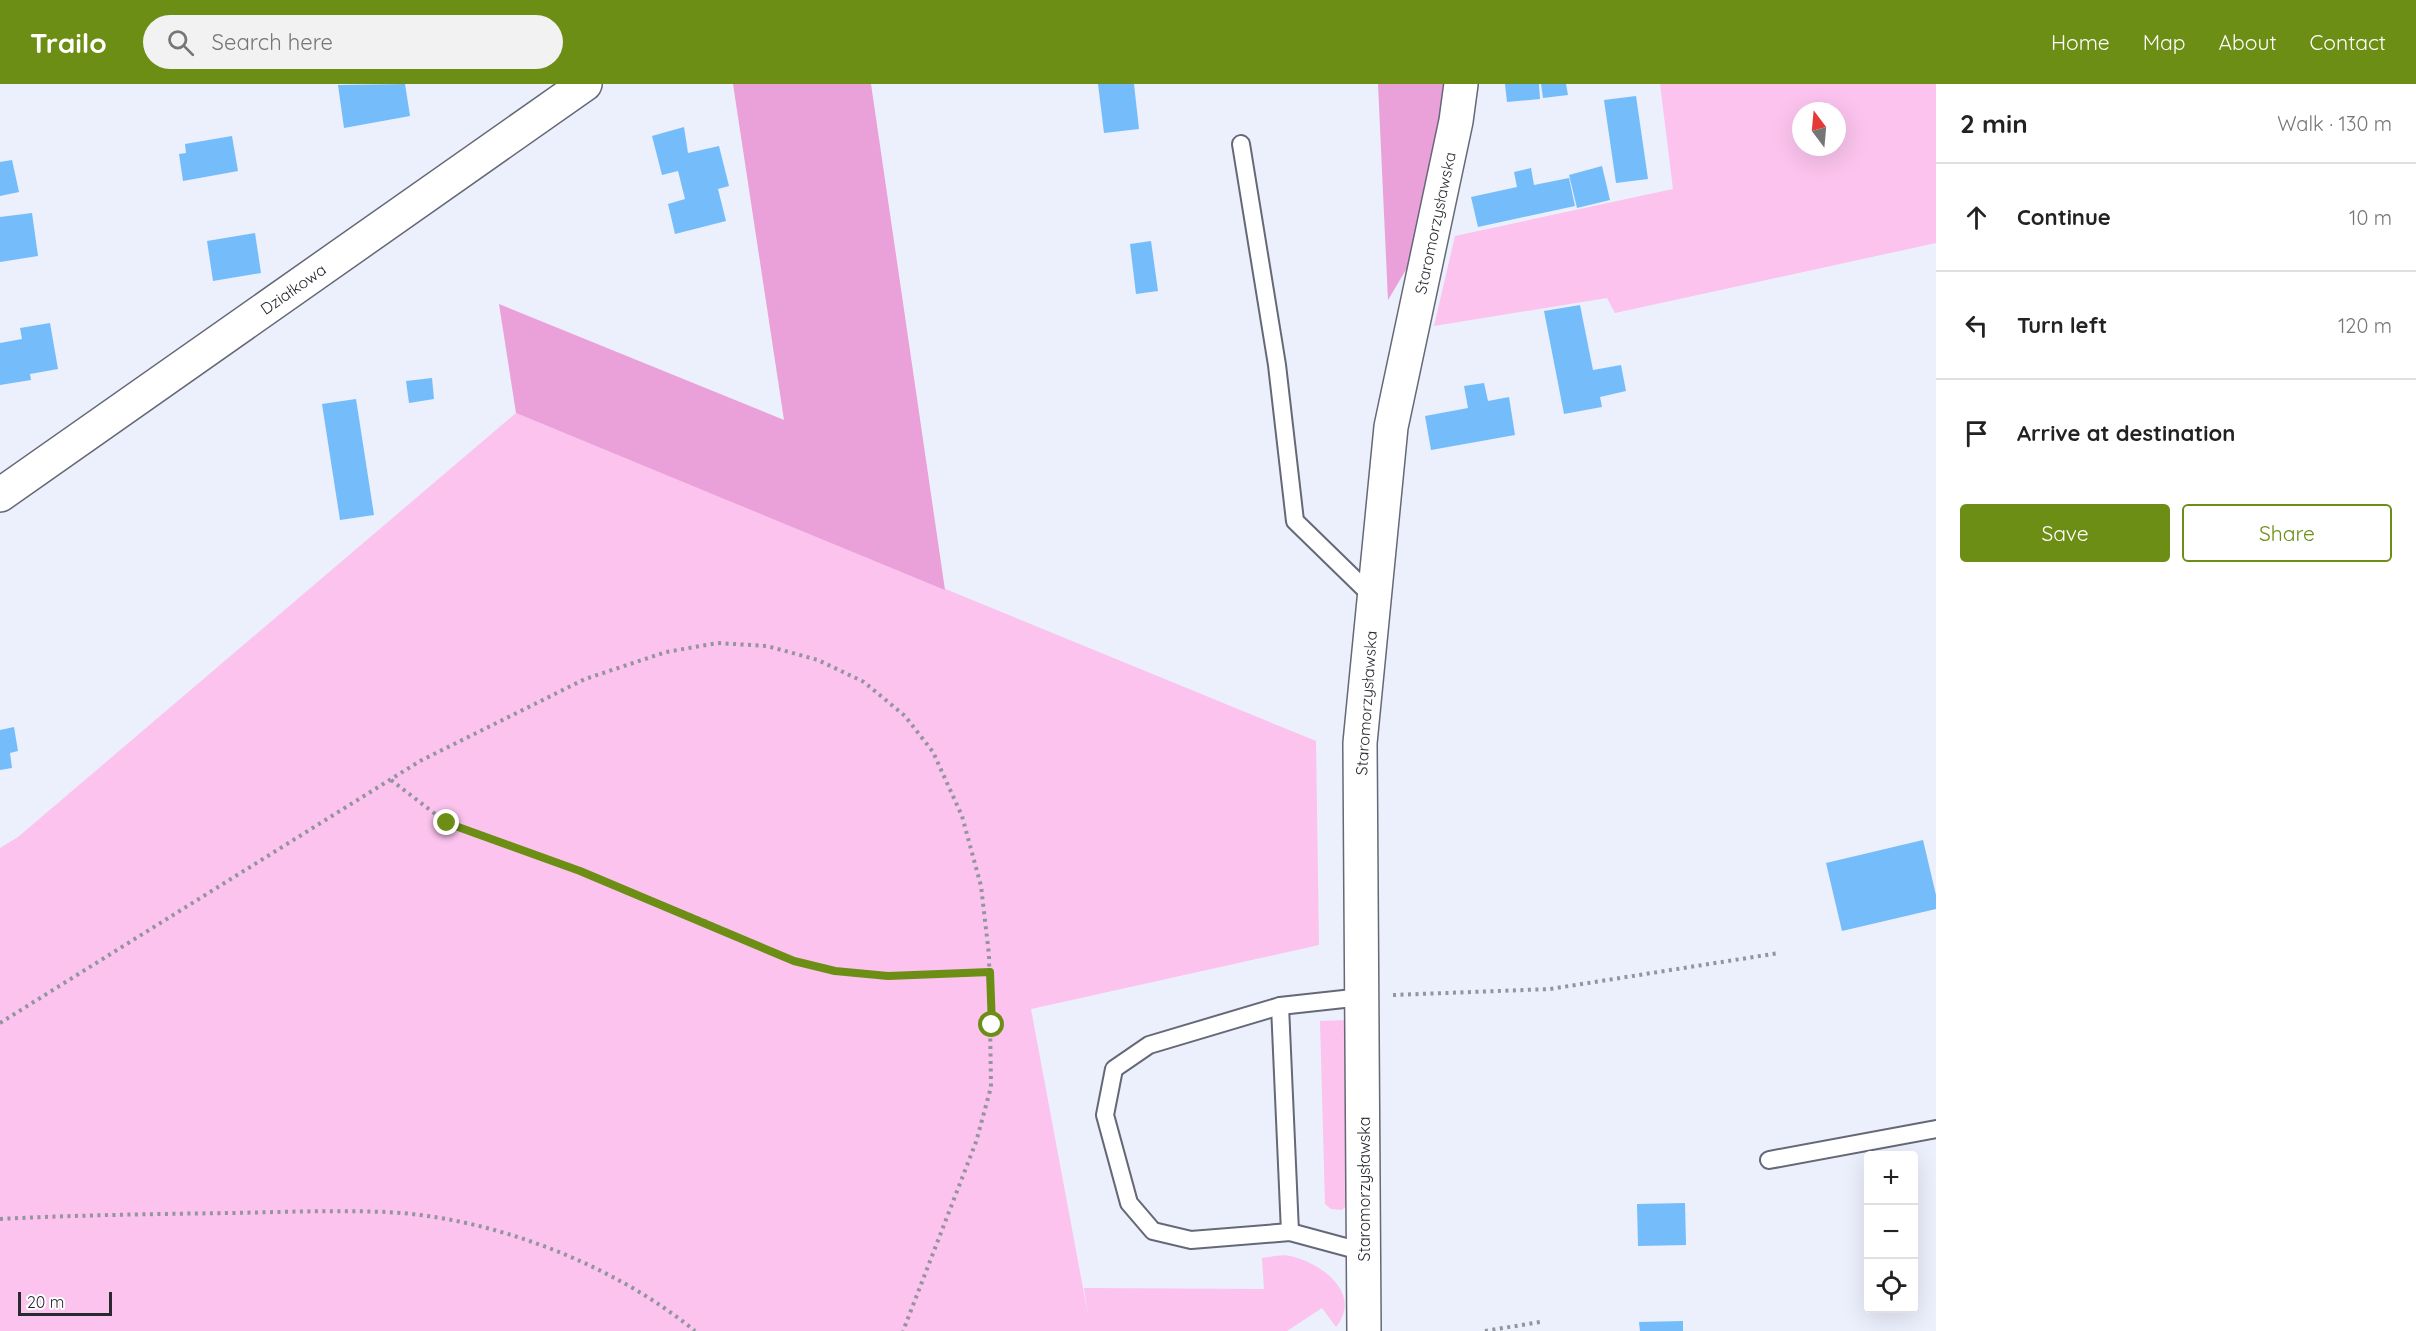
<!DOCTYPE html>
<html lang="en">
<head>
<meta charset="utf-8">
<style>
  body { margin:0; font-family:Quicksand,sans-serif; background:#f2f2f2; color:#222 }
  .controls { position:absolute; right:18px; bottom:18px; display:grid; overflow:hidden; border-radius:6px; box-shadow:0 6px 24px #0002 }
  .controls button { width:54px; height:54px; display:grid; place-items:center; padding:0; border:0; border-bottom:2px solid #e0e0e0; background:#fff; color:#222; font:30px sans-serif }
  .compass { position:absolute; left:1792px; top:18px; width:54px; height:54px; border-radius:50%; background:#fff; box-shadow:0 6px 24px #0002; rotate:344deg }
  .scale { position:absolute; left:18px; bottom:15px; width:94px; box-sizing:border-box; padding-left:6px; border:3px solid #282a30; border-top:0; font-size:16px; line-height:21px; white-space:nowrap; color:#282a30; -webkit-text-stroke:4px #fff; paint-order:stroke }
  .stop { position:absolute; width:18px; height:18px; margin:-14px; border:4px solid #6c8e15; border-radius:50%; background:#fff }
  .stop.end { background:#6c8e15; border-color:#fff; box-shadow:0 2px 6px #0008 }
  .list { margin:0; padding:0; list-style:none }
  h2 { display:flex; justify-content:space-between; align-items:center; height:78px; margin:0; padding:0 24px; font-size:26px }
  h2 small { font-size:20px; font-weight:400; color:#767676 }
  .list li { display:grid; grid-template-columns:39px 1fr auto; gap:18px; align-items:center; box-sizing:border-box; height:108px; padding:0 24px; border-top:2px solid #e0e0e0 }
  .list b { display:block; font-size:22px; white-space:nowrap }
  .list em { font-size:20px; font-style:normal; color:#767676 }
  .actions { display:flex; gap:12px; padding:18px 24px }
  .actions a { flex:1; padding:14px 0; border:2px solid #6c8e15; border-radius:6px; text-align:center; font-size:21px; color:#6c8e15 }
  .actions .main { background:#6c8e15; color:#fff }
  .icon { flex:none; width:33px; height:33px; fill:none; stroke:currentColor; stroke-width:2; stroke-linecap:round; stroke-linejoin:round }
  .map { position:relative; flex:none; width:1936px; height:1247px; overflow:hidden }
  header { display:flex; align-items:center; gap:36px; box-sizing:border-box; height:84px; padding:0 30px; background:#6c8e15; color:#fff }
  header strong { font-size:28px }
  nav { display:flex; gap:33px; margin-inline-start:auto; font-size:21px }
  .search { width:420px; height:54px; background:#f2f2f2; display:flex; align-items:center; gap:15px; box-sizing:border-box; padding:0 21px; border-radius:33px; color:#767676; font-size:22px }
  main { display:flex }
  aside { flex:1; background:#fff }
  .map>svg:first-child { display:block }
  .green { fill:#fbc3ee; fill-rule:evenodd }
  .forest { fill:#eaa0d9 }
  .building { fill:#74bdfa }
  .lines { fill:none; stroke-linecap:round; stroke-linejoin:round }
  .lane-casing { stroke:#656876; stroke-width:20 }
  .street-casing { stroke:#656876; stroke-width:36 }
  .path { stroke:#92949e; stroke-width:4; stroke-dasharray:3 4.5; stroke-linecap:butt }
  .lane { stroke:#fff; stroke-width:16 }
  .street { stroke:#fff; stroke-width:33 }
  .route { stroke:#6c8e15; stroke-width:8 }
  .labels { text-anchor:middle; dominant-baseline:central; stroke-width:4.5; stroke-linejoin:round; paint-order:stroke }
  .street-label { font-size:16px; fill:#282a30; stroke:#fff }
</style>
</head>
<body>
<header>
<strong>Trailo</strong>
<div class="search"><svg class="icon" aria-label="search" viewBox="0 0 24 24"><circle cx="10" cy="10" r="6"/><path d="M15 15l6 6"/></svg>Search here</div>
<nav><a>Home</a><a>Map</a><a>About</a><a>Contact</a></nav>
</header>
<main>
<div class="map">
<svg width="1936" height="1247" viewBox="0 0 1936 1247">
  <rect width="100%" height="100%" fill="#eceffc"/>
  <!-- green -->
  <g class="green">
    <path d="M1660,0H1936V159L1615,229L1607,214L1434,242L1455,152L1673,105ZM1801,27H1837V63H1801Z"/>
    <path d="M516,329L1316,657L1319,861L1031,925L1088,1231L1084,1204L1264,1205L1262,1174C1271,1173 1281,1170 1290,1172C1322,1179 1363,1210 1336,1243L1322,1224L1287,1247H0V764L18,753Z"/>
    <polygon points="1348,936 1351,1117 1342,1126 1331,1125 1325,1120 1320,937"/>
  </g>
  <!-- forest -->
  <g class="forest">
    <polygon points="733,0 871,0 945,506 516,329 499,220 784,336"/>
    <polygon points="1378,0 1445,0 1441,41 1413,174 1388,216"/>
  </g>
  <!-- building -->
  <g class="building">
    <polygon points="405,0 410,32 344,44 338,1"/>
    <polygon points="1098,0 1134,0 1139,45 1104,49"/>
    <polygon points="1505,0 1539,0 1540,15 1507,18"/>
    <polygon points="1541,0 1566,0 1568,11 1543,14"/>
    <polygon points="1636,12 1648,95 1616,99 1604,16"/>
    <polygon points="684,43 688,69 719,62 729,102 718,105 726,137 675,150 668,120 685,115 678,87 662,91 652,52"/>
    <polygon points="232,52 238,87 183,97 179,70 186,69 185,60"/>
    <polygon points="12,76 19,108 0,112 0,78"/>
    <polygon points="1602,82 1610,116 1577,124 1569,91"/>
    <polygon points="1531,84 1534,101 1569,94 1575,122 1478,143 1471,113 1517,103 1514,88"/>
    <polygon points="32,129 38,172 0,178 0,133"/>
    <polygon points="255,149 261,189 213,197 207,157"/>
    <polygon points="1151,157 1158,207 1136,210 1130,160"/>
    <polygon points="1580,221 1593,286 1621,281 1626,307 1600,313 1602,323 1564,330 1544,227"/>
    <polygon points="50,239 58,285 30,290 31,296 0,301 0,259 22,255 20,244"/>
    <polygon points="432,294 434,315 409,319 406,297"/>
    <polygon points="1484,299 1488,317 1509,313 1515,351 1431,366 1425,332 1468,324 1464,302"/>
    <polygon points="356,315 374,431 340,436 322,320"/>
    <polygon points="14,643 18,667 10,669 12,684 0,686 0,646"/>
    <polygon points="1923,756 1936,811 1936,825 1842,847 1826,779"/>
    <polygon points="1685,1119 1686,1161 1638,1162 1637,1120"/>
    <polygon points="1683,1237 1683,1247 1640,1247 1639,1238"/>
  </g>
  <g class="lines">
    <defs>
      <g id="lane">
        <polyline points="1241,60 1277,281 1295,437 1374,514"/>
        <polyline points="1362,913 1280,922 1149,961 1114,985 1105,1031 1129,1119 1153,1147 1191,1156 1290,1148 1364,1168"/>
        <polyline points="1280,922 1290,1148"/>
        <polyline points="1769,1076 1936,1045"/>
      </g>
      <g id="street">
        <polyline points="0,411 585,0"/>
        <polyline points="1364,1247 1360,659 1391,343 1456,37 1461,0"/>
      </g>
    </defs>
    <!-- lane casing -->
    <use href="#lane" class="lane-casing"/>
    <!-- street casing -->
    <use href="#street" class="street-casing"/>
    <!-- path -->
    <g class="path">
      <polyline points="391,696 447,739 580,787 707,838 794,877 835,887 888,892 990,888"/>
      <polyline points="1393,911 1550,905 1779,869"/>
      <polyline points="0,939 420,677 585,595 666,568 718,559 767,562 818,576 864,598 905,632 933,668 962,732 981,802 989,871 991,1003 976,1058 903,1247"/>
      <path d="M0,1135C77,1131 154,1130 231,1129C283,1128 334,1126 386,1128C492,1133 613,1180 695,1247"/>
      <polyline points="1485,1247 1540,1238"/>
    </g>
    <!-- lane -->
    <use href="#lane" class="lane"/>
    <!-- street -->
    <use href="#street" class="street"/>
  </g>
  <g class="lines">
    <!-- route -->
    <polyline class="route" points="447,739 580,787 794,877 835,887 888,892 990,888 992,941"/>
  </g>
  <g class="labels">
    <!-- street labels -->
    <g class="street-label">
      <text transform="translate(1435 139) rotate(-78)">Staromorzysławska</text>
      <text transform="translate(293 205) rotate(-35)">Działkowa</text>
      <text transform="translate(1366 619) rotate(-86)">Staromorzysławska</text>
      <text transform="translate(1364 1105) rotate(-90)">Staromorzysławska</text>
    </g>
  </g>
</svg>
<div class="controls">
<button>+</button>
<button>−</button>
<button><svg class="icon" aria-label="locate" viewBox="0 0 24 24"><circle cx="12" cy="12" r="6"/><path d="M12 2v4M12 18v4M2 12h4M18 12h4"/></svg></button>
</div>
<svg class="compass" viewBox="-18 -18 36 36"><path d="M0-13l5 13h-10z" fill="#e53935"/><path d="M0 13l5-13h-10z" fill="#767676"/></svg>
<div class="scale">20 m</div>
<div class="stop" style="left:992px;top:941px"></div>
<div class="stop end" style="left:447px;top:739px"></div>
</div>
<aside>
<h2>2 min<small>Walk · 130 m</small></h2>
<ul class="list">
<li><svg class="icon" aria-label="ahead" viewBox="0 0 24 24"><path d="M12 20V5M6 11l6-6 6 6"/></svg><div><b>Continue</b></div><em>10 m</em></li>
<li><svg class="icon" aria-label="left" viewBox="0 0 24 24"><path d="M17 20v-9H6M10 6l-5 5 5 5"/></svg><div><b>Turn left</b></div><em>120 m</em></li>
<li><svg class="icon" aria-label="arrive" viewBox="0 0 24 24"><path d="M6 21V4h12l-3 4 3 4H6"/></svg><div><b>Arrive at destination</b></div></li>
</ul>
<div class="actions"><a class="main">Save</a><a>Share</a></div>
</aside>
</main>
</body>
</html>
